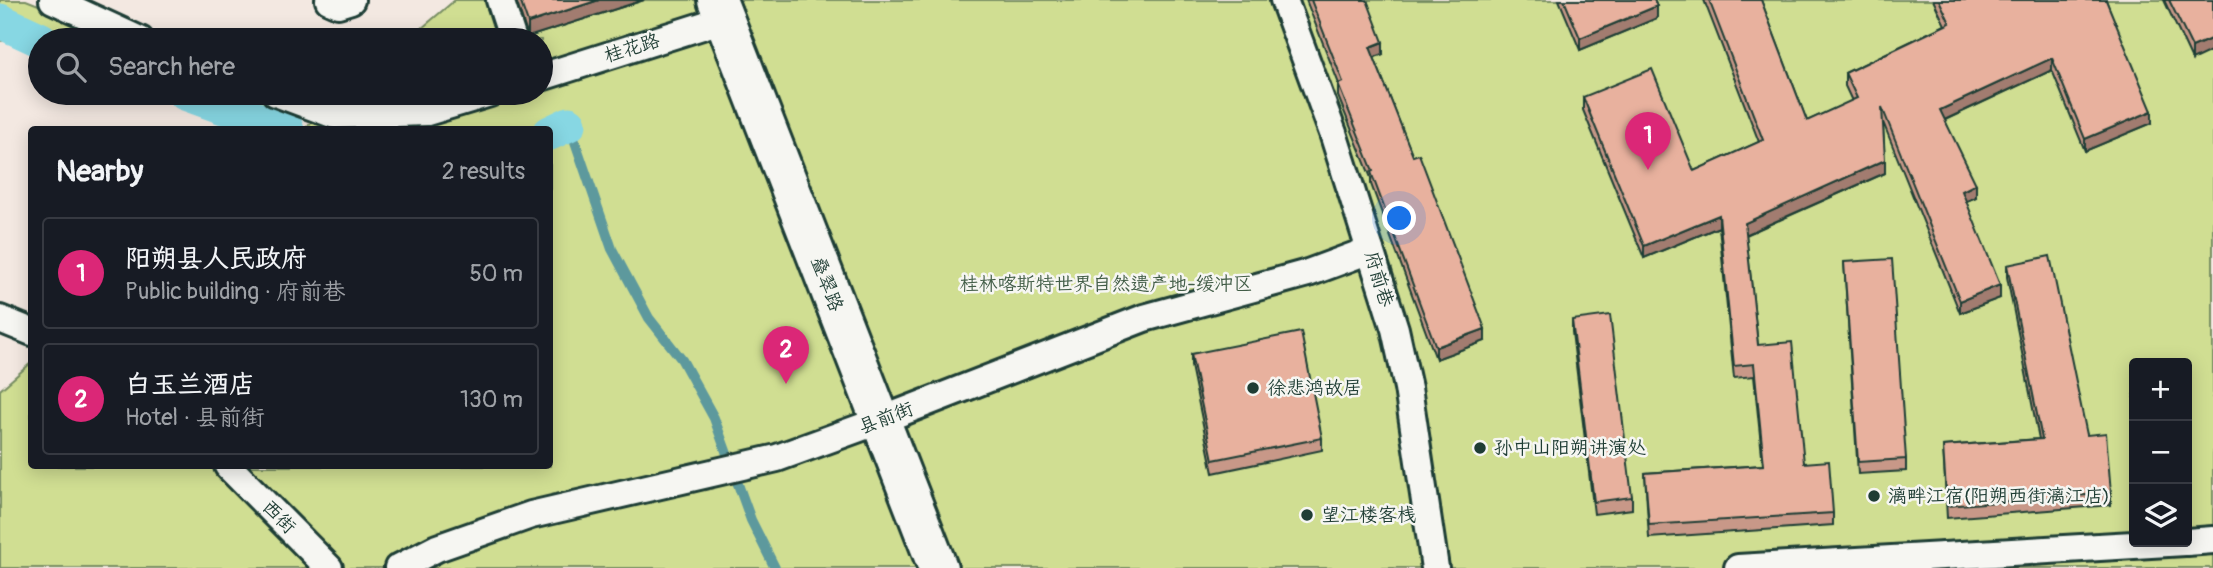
<!DOCTYPE html>
<html lang="en">
<head>
<meta charset="utf-8">
<style>
  body { margin:0; font-family:Pangolin,"LXGW WenKai TC",sans-serif; background:#20242c; color:#f1f3f6 }
  .controls { position:absolute; right:21px; bottom:21px; display:grid; overflow:hidden; border-radius:7px; box-shadow:0 4px 18px #0003 }
  .controls button { width:63px; height:63px; display:grid; place-items:center; padding:0; border:0; border-bottom:2px solid #363941; background:#171b24; color:#f1f3f6; font:35px sans-serif }
  .you { position:absolute; left:1400px; top:219px; width:24px; height:24px; margin:-18px; border:5px solid #fff; border-radius:50%; background:#1a73e8; box-shadow:0 0 0 10px #1a73e833 }
  .badge { display:grid; place-items:center; width:46px; height:46px; border-radius:50%; background:#db2777; color:#fff; font-size:23px; font-weight:700 }
  .pin { position:absolute; translate:-50% -58px; filter:drop-shadow(0 2px 4px #0008) }
  .pin::after { content:''; position:absolute; top:37px; width:24px; height:21px; background:inherit; clip-path:polygon(0 0,100% 0,50% 100%) }
  .list { margin:0; padding:0; list-style:none }
  h2 { display:flex; justify-content:space-between; align-items:center; height:91px; margin:0; padding:0 28px; font-size:30px }
  h2 small { font-size:23px; font-weight:400; color:#9ea1a6 }
  .list li { display:grid; grid-template-columns:46px 1fr auto; gap:21px; align-items:center; box-sizing:border-box; height:112px; margin:0 14px 14px; padding:0 14px; border:2px solid #363941; border-radius:7px }
  .list b { display:block; font-size:26px; white-space:nowrap }
  .list p { margin:0; font-size:23px; white-space:nowrap; color:#9ea1a6 }
  .list em { font-size:23px; font-style:normal; color:#9ea1a6 }
  .icon { flex:none; width:38px; height:38px; fill:none; stroke:currentColor; stroke-width:2; stroke-linecap:round; stroke-linejoin:round }
  .map { position:relative; flex:none; width:2213px; height:568px; overflow:hidden }
  .search { position:absolute; background:#171b24; box-shadow:0 4px 18px #0003; left:28px; top:28px; width:525px; height:77px; display:flex; align-items:center; gap:18px; box-sizing:border-box; padding:0 24px; border-radius:38px; color:#9ea1a6; font-size:26px }
  .panel { position:absolute; background:#171b24; box-shadow:0 4px 18px #0003; left:28px; top:126px; width:525px; height:343px; border-radius:7px }
  .map>svg:first-child { display:block }
  .green { fill:#d0de92; stroke:#788e63; stroke-width:2; fill-rule:evenodd }
  .lines { fill:none; stroke-linecap:round; stroke-linejoin:round }
  .stream { stroke:#5d999d; stroke-width:10 }
  .canal { stroke:#87d7e3; stroke-width:35 }
  .street-casing { stroke:#1f3d34; stroke-width:32 }
  .secondary-casing { stroke:#1f3d34; stroke-width:44 }
  .street { stroke:#f6f6f2; stroke-width:26 }
  .secondary { stroke:#f6f6f2; stroke-width:38 }
  .wall { fill:#c89888; stroke:#1f3d34; stroke-width:2 }
  .shaded-wall { fill:#a27c6f; stroke:#1f3d34; stroke-width:2 }
  .building { fill:#e8b19e; stroke:#1f3d34; stroke-width:2 }
  .poi-dot { fill:#1f3d34; stroke:#f6f6f2; stroke-width:2.5 }
  .labels { text-anchor:middle; dominant-baseline:central; stroke-width:5; stroke-linejoin:round; paint-order:stroke }
  .street-label { font-size:19px; fill:#1f3d34; stroke:#f6f6f2 }
  .park-label { font-size:19px; fill:#425d47; stroke:#f6f6f2 }
  .poi-label { font-size:19px; fill:#1f3d34; stroke:#f6f6f2; text-anchor:start }
</style>
</head>
<body>
<div class="map">
<svg width="2213" height="568" viewBox="0 0 2213 568">
  <rect width="100%" height="100%" fill="#f3e8e1"/>
  <filter id="ink" filterUnits="userSpaceOnUse"><feTurbulence type="fractalNoise" baseFrequency=".0143" numOctaves="2"/><feDisplacementMap in="SourceGraphic" scale="14" xChannelSelector="R" yChannelSelector="G"/><feConvolveMatrix kernelMatrix="1 2 1 2 8 2 1 2 1" color-interpolation-filters="sRGB"/></filter>
  <g filter="url(#ink)">
    <!-- green -->
    <g class="green">
      <polygon points="0,0 26,0 69,17 109,40 40,40 40,45 12,40 0,41"/>
      <path d="M455,0H2213V568H0V390L31,363L32,466H550V130L304,129L347,93H541V40H408ZM2134,363H2187V542H2134Z"/>
      <path d="M202,93C227,93 264,87 282,109V114L276,116Z"/>
    </g>
    <g class="lines">
      <!-- stream -->
      <polyline class="stream" points="569,124 612,249 649,318 682,360 714,418 751,520 775,568"/>
      <!-- canal -->
      <g class="canal">
        <polyline points="0,21 41,40"/>
        <polyline points="185,93 287,130"/>
        <polyline points="550,133 569,124"/>
      </g>
      <defs>
        <g id="street">
          <polyline points="53,0 140,40"/>
          <polyline points="329,0 338,4 351,0"/>
          <polyline points="500,0 513,40"/>
          <polyline points="1284,0 1333,133 1395,329 1408,388 1435,568"/>
          <polyline points="541,77 724,19"/>
          <polyline points="276,93 335,115 427,112 490,93"/>
          <polyline points="0,319 32,332"/>
          <polyline points="228,466 329,568"/>
          <polyline points="2187,542 2213,540"/>
          <polyline points="398,568 437,548 531,515 777,458 879,421 1144,318 1308,273 1370,250"/>
          <polyline points="1738,568 2185,542"/>
        </g>
        <polyline id="secondary" points="717,0 938,568"/>
      </defs>
      <!-- street casing -->
      <use href="#street" class="street-casing"/>
      <!-- secondary casing -->
      <use href="#secondary" class="secondary-casing"/>
      <!-- street -->
      <use href="#street" class="street"/>
      <!-- secondary -->
      <use href="#secondary" class="secondary"/>
    </g>
    <!-- wall -->
    <g class="wall">
      <polygon points="516,0 644,0 528,37"/>
      <polygon points="1306,0 1367,0 1383,54 1374,57 1485,341 1436,359 1371,184 1371,178 1338,96 1338,84 1339,84"/>
      <polygon points="1559,0 1654,0 1657,18 1580,50"/>
      <polygon points="1704,0 1761,0 1807,121 1852,101 1845,86 1845,73 1945,25 1933,0 2106,0 2152,123 2085,151 2052,70 1945,120 1976,197 1966,201 2000,298 1960,313 1883,122 1885,173 1746,235 1758,345 1804,463 1833,513 1833,525 1649,538 1645,473 1763,465 1754,376 1734,378 1719,227 1644,258 1583,110 1583,97 1694,171 1759,142"/>
      <polygon points="2164,0 2213,0 2192,60"/>
      <polygon points="1844,262 1906,459 1906,471 1858,474"/>
      <polygon points="2007,265 2087,435 2111,493 2111,505 1947,518 1943,446 2039,439 2007,277"/>
      <polygon points="1572,320 1632,497 1632,509 1594,514 1572,332"/>
      <polygon points="1191,354 1322,438 1322,450 1213,473 1191,366"/>
    </g>
    <!-- shaded-wall -->
    <g class="shaded-wall">
      <polygon points="599,0 644,0 528,37 528,23"/>
      <polygon points="1657,6 1657,18 1580,50 1580,38"/>
      <polygon points="2213,38 2213,50 2192,60 2192,47"/>
      <polygon points="1383,42 1383,54 1370,59 1370,47"/>
      <polygon points="2052,58 2052,70 1940,122 1940,110"/>
      <polygon points="2152,111 2152,123 2085,151 2085,139"/>
      <polygon points="1885,160 1885,173 1745,235 1745,223"/>
      <polygon points="1976,184 1976,197 1962,203 1962,191"/>
      <polygon points="1719,215 1719,227 1644,258 1644,246"/>
      <polygon points="2000,285 2000,298 1960,313 1960,301"/>
      <polygon points="1485,329 1485,341 1436,359 1436,347"/>
    </g>
    <!-- building -->
    <g class="building">
      <polygon points="520,0 599,0 528,23"/>
      <polygon points="1311,0 1367,0 1383,42 1370,47 1413,156 1419,154 1485,329 1436,347 1371,172 1373,171 1338,84 1343,82"/>
      <polygon points="1564,0 1654,0 1657,6 1580,38"/>
      <polygon points="1709,0 1761,0 1807,121 1857,98 1845,73 1950,23 1939,0 2106,0 2152,111 2085,139 2052,58 1940,110 1976,184 1962,191 2000,285 1960,301 1882,107 1885,160 1745,223 1758,345 1792,342 1804,463 1829,461 1833,513 1649,525 1645,473 1764,465 1754,364 1734,366 1719,215 1644,246 1583,97 1652,69 1694,171 1763,140"/>
      <polygon points="2169,0 2213,0 2213,38 2192,47"/>
      <polygon points="2050,256 2087,435 2106,433 2111,493 1947,506 1943,446 2042,439 2007,265"/>
      <polygon points="1892,259 1906,459 1858,462 1844,262"/>
      <polygon points="1610,315 1632,497 1594,502 1572,320"/>
      <polygon points="1301,332 1322,438 1213,460 1191,354"/>
    </g>
  </g>
  <!-- markers -->
  <g class="poi-dot">
    <circle cx="1253" cy="388" r="7"/>
    <circle cx="1480" cy="448" r="7"/>
    <circle cx="1874" cy="496" r="7"/>
    <circle cx="1307" cy="515" r="7"/>
  </g>
  <g class="labels">
    <!-- street labels -->
    <g class="street-label">
      <text transform="translate(632 48) rotate(-17)">桂花路</text>
      <text transform="translate(1379 279) rotate(73)">府前巷</text>
      <text transform="translate(827 284) rotate(69)">叠翠路</text>
      <text transform="translate(886 418) rotate(-21)">县前街</text>
      <text transform="translate(279 517) rotate(45)">西街</text>
    </g>
    <!-- park labels -->
    <g class="park-label">
      <text x="1106" y="284">桂林喀斯特世界自然遗产地-缓冲区</text>
    </g>
    <!-- poi labels -->
    <g class="poi-label">
      <text x="1267" y="388">徐悲鸿故居</text>
      <text x="1494" y="448">孙中山阳朔讲演处</text>
      <text x="1888" y="496">漓畔江宿(阳朔西街漓江店)</text>
      <text x="1321" y="515">望江楼客栈</text>
    </g>
  </g>
</svg>
<div class="controls">
<button>+</button>
<button>−</button>
<button><svg class="icon" aria-label="layers" viewBox="0 0 24 24"><path d="M12 4l9 5-9 5-9-5zM3 14l9 5 9-5"/></svg></button>
</div>
<div class="you"></div>
<div class="pin badge" style="left:1648px;top:170px">1</div>
<div class="pin badge" style="left:786px;top:384px">2</div>
<div class="search"><svg class="icon" aria-label="search" viewBox="0 0 24 24"><circle cx="10" cy="10" r="6"/><path d="M15 15l6 6"/></svg>Search here</div>
<section class="panel">
<h2>Nearby<small>2 results</small></h2>
<ul class="list">
<li><span class="badge">1</span><div><b>阳朔县人民政府</b><p>Public building · 府前巷</p></div><em>50 m</em></li>
<li><span class="badge">2</span><div><b>白玉兰酒店</b><p>Hotel · 县前街</p></div><em>130 m</em></li>
</ul>
</section>
</div>
</body>
</html>
